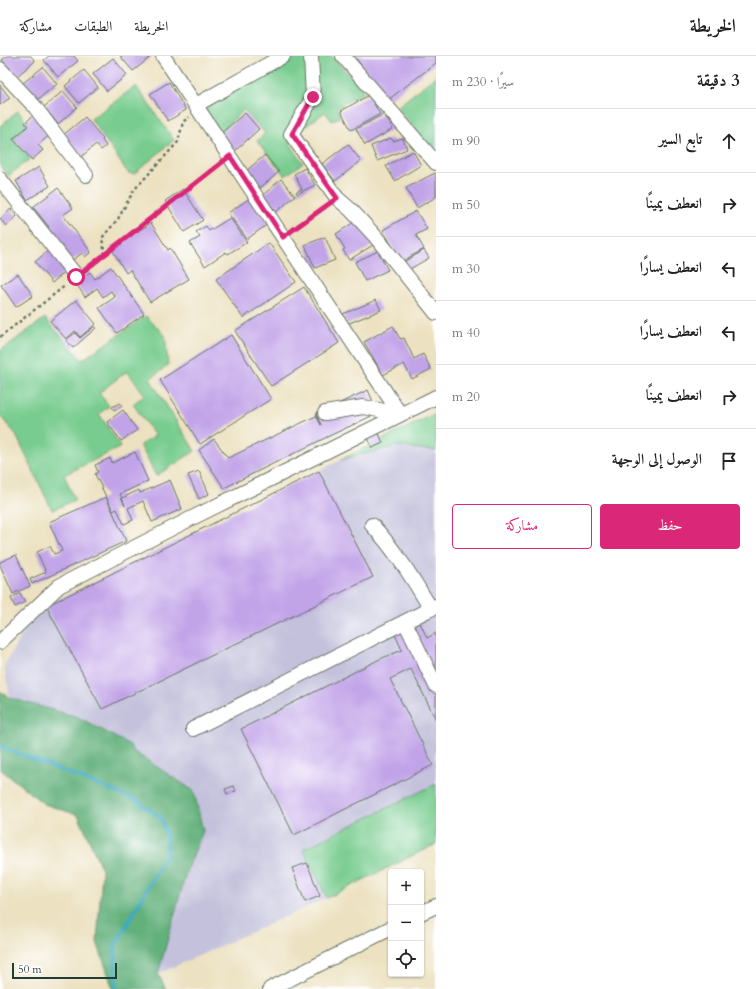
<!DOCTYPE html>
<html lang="ar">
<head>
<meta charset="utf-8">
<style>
  body { margin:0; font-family:Cardo,Amiri,serif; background:#f2f2f2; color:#222; direction:rtl }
  .controls { position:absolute; right:12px; bottom:12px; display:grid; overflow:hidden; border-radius:4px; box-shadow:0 1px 3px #0004 }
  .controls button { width:36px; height:36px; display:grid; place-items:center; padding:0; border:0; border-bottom:1px solid #e0e0e0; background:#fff; color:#222; font:20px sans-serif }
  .scale { position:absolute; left:12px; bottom:10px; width:105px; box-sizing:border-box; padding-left:4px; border:2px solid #1f3d34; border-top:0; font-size:11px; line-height:14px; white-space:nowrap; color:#1f3d34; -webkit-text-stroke:3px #fff; paint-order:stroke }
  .stop { position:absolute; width:12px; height:12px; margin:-9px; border:3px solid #db2777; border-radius:50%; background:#fff }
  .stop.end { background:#db2777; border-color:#fff; box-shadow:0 1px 4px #0008 }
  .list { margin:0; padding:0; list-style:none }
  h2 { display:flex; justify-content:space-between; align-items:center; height:52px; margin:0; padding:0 16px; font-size:17px }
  h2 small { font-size:13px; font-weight:400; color:#767676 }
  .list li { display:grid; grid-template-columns:26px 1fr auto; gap:12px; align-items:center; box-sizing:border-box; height:64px; padding:0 16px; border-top:1px solid #e0e0e0 }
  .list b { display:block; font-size:15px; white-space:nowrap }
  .list em { font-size:13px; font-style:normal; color:#767676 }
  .actions { display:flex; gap:8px; padding:12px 16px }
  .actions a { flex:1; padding:9px 0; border:1px solid #db2777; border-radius:4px; text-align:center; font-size:14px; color:#db2777 }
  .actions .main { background:#db2777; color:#fff }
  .icon { flex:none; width:22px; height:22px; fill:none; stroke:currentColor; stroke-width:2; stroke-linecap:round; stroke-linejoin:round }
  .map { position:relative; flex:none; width:436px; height:933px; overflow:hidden; direction:ltr }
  header { display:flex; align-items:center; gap:24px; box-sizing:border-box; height:56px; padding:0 20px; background:#fff; border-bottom:1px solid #e0e0e0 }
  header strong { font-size:19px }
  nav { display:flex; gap:22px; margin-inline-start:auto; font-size:14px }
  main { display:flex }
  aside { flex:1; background:#fff }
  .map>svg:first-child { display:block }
  .industrial { fill:#c3c1db }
  .green { fill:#78cc8f; stroke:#4c8462 }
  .forest { fill:#62b07a; stroke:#407657 }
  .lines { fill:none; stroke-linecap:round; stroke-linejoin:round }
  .stream { stroke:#3faabf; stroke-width:4 }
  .building { fill:#c1a3e8 }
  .minor-casing { stroke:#677665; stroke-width:16 }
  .path { stroke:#677665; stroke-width:2.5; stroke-dasharray:3 3; stroke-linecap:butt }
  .minor { stroke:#fff; stroke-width:14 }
  .route { stroke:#db2777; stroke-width:5 }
</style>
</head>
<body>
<header>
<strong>الخريطة</strong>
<nav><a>الخريطة</a><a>الطبقات</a><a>مشاركة</a></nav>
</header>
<main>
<aside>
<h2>3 دقيقة<small>سيرًا · 230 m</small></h2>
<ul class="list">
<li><svg class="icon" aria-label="ahead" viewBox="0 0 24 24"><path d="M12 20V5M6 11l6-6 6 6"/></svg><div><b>تابع السير</b></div><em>90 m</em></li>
<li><svg class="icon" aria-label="right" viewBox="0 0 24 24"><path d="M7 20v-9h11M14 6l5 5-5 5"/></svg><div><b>انعطف يمينًا</b></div><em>50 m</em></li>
<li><svg class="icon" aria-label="left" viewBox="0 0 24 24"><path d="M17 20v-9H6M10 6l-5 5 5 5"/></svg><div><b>انعطف يسارًا</b></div><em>30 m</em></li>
<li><svg class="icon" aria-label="left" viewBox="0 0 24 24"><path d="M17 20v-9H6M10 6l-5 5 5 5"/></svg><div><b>انعطف يسارًا</b></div><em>40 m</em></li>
<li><svg class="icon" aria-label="right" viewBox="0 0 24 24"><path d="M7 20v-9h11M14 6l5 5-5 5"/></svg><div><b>انعطف يمينًا</b></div><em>20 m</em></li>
<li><svg class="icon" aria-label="arrive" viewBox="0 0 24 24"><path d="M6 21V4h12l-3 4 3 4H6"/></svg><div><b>الوصول إلى الوجهة</b></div></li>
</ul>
<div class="actions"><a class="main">حفظ</a><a>مشاركة</a></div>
</aside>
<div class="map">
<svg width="436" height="933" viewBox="0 0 436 933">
  <rect width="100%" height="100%" fill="#fff"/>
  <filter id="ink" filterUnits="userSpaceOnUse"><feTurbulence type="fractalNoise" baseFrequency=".025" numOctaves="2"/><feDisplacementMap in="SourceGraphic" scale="8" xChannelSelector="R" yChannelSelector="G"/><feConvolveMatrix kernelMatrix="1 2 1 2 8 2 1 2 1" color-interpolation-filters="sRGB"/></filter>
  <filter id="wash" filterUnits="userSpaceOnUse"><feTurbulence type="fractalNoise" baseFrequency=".012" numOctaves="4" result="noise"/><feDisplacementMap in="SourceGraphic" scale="16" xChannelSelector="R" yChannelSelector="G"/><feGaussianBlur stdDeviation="0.9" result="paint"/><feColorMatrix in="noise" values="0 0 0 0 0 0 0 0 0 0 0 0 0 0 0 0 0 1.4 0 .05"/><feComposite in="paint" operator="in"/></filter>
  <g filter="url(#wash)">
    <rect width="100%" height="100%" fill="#ece1c0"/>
    <!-- industrial -->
    <polygon class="industrial" points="436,357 436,728 303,793 327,842 158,918 187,814 203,775 194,735 133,695 129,689 78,661 10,642 4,610 29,565 46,550"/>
    <!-- green -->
    <g class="green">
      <polygon points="294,0 332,0 364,36 337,52 340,61 332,65 325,56 288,84 303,107 285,120 257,85 265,77 244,54 220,76 203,50"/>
      <polygon points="436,20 436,100 397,51"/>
      <polygon points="136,30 174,84 134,118 128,117 91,63"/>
      <polygon points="18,55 29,69 14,81 31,102 8,120 0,110 0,70"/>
      <polygon points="146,260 165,279 168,309 150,323 195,395 156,420 140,389 155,380 133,348 145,339 127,315 99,337 109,350 99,358 121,391 64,419 75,444 52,454 15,377 0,360 0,295 45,262 82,304"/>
      <polygon points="436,357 436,395 396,390 340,404"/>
      <polygon points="436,728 436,788 327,842 303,793"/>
    </g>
    <!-- forest -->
    <polygon class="forest" points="0,635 10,642 78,661 130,689 133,695 194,735 203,775 187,814 158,918 166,933 113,933 97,886 102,814 78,759 44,748 0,713"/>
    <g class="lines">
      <!-- stream -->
      <polyline class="stream" points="0,690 136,744 161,762 166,779 167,797 115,890 116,933"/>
    </g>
    <g id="blocks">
      <!-- building -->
      <g class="building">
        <polygon points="7,0 31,0 35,5 16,21 2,4"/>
        <polygon points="49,0 74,0 78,5 58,21 44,4"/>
        <polygon points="120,0 152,0 133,15"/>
        <polygon points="354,0 436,0 436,7 388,44"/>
        <polygon points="113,2 127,19 107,35 93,18"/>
        <polygon points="43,11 57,28 37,44 23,27"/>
        <polygon points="84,14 98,31 79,47 65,30"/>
        <polygon points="169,26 186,54 168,65 150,38"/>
        <polygon points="0,29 10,42 0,49"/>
        <polygon points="63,35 77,51 58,68 44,51"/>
        <polygon points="369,39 380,58 351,74 341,55"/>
        <polygon points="245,57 259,73 235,95 220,78"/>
        <polygon points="35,58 52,77 38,89 43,94 32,104 13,83 28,70 25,67"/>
        <polygon points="384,58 393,73 365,89 356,73"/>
        <polygon points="85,61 103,83 102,84 106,90 101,94 96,88 80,102 62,80"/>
        <polygon points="391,82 393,85 403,82 407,93 377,105 371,90"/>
        <polygon points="348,88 361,105 335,125 322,108"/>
        <polygon points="413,95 421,109 395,125 386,110"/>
        <polygon points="265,99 279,116 260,132 246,115"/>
        <polygon points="39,111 50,130 27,144 16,125"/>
        <polygon points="305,112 315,129 297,138 296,136 302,133 294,118"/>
        <polygon points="435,117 436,119 436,141 417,152 406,132"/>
        <polygon points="281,123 295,140 276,156 262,140"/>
        <polygon points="58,132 73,152 63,159 91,196 85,201 82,197 69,207 44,174 49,171 33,151"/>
        <polygon points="183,133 203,164 184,176 165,145"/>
        <polygon points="250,142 268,168 247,183 228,157"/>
        <polygon points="11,153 17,160 6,170 0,163"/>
        <polygon points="416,155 427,173 416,179 424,193 401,206 383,174"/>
        <polygon points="230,162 247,186 228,198 226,196 205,210 190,187 200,181 196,176 206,170 209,175"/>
        <polygon points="357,164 373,189 349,204 343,194 345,193 336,178"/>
        <polygon points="151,167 168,194 170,192 189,223 150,246 130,214 126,217 111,192"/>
        <polygon points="325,181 335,204 315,212 305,189"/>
        <polygon points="269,187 296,226 243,262 216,223"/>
        <polygon points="50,193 68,213 52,227 35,206"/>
        <polygon points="424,194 429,202 408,214 404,206"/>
        <polygon points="378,195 388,214 365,225 355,206"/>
        <polygon points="111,211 144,258 117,277 99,252 115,241 111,235 103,241 97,232 85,241 75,226 90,216 95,223"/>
        <polygon points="18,218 33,240 16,251 1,229"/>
        <polygon points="304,231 339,287 271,330 235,275"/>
        <polygon points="76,244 96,268 80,281 75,275 66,283 50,265"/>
        <polygon points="376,244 381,254 347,268 343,258"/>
        <polygon points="95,270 96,272 73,292 66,284 75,277 80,282"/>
        <polygon points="393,270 400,283 404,282 414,303 423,298 431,313 412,323 404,308 383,319 364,286"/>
        <polygon points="231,279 271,343 200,388 160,324"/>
        <polygon points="368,334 378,357 327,381 224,432 199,394 214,383 228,402 316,360 321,369 316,358"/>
        <polygon points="120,347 122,350 114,354 112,351"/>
        <polygon points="123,354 137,374 121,385 107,366"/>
        <polygon points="378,375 383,387 372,392 367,379"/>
        <polygon points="135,396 148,425 120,438 125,450 122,442 139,434 140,437 170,424 182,453 152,466 143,445 128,452 133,464 124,468 117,453 113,455 95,418 98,416 95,409 110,402 112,407"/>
        <polygon points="199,415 209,438 199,443 188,419"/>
        <polygon points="319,415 373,521 102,653 46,550"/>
        <polygon points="106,441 126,485 32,528 30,523 46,516 37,496 50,490 54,498 62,495 49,466"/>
        <polygon points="16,499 30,530 13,538 0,509 0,506"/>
        <polygon points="20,537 25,546 15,551 11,542"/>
        <polygon points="417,560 427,582 436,577 436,664 411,613 390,623 433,709 294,779 241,673 380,603 402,594 392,572"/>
        <polygon points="234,730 236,735 227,738 225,733"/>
        <polygon points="307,807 320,840 305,846 292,812"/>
      </g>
    </g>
  </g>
  <g filter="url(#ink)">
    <use href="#blocks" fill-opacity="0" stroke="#677665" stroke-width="1"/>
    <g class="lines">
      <defs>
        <g id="minor">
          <polyline points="163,0 400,358"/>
          <polyline points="311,0 313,41 291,78 337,142 351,154 375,180 436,257"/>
          <polyline points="343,0 436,107"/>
          <polyline points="0,13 35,51 86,119"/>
          <polyline points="196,49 283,0"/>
          <polyline points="0,123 77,221"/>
          <polyline points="325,357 363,351 400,358"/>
          <path d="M372,469C396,495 413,523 431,553"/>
          <polyline points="405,566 436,630"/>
          <polyline points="0,586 59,530 190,463 436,341"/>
          <polyline points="193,673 436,550"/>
          <polyline points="421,857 436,850"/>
          <polyline points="270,933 391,872"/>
        </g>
      </defs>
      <!-- minor casing -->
      <use href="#minor" class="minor-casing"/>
      <!-- path -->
      <g class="path">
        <polyline points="293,173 327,150"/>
        <polyline points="105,199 102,182 118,163 134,134 178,86 183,66 189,61"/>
        <polyline points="87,213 220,108"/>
        <polyline points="0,281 66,229"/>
      </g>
      <!-- minor -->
      <use href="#minor" class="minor"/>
    </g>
  </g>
  <g class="lines" filter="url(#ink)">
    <!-- route -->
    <polyline class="route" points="76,221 230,100 283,181 337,142 292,78 313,41"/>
  </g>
</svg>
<div class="controls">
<button>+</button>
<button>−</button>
<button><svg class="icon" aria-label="locate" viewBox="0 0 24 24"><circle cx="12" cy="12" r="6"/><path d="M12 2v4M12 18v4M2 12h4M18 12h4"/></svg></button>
</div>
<div class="scale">50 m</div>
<div class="stop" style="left:76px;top:221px"></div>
<div class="stop end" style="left:313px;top:41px"></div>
</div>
</main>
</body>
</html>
